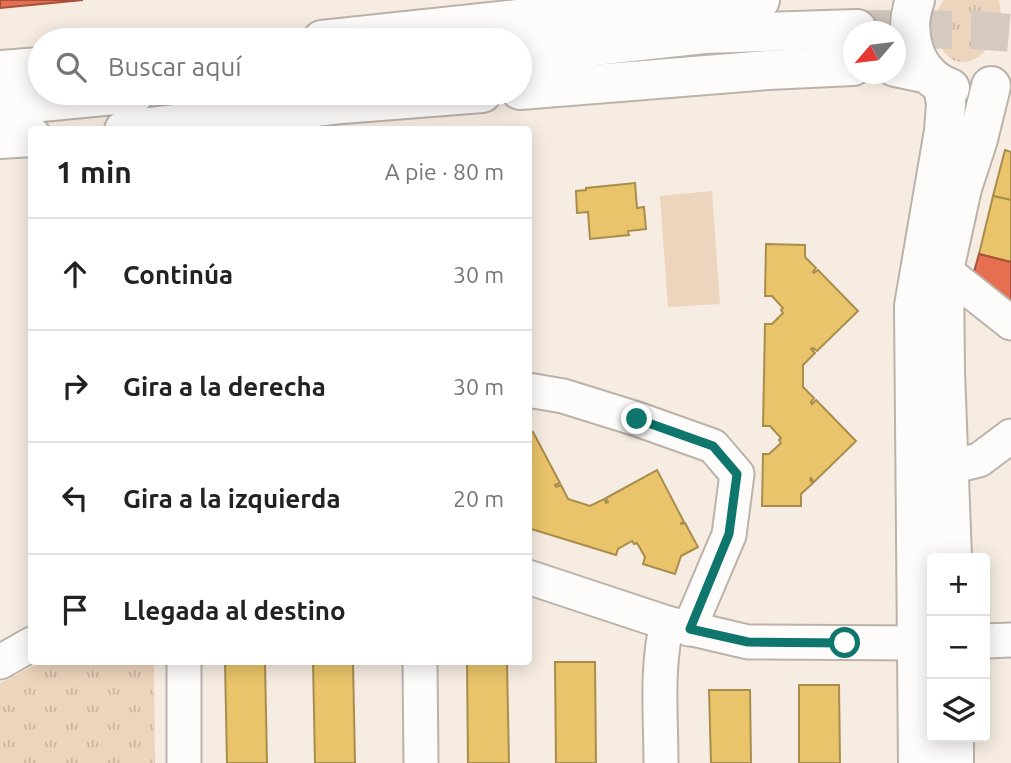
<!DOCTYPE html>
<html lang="es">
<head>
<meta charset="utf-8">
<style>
  body { margin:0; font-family:Ubuntu,sans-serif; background:#f2f2f2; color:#222 }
  .controls { position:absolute; right:21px; bottom:21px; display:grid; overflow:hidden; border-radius:7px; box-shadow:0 4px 18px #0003 }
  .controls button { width:63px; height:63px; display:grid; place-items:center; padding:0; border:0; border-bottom:2px solid #e0e0e0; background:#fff; color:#222; font:35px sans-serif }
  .compass { position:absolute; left:843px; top:21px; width:63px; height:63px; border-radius:50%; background:#fff; box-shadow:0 4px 18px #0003; rotate:242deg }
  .stop { position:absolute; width:21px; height:21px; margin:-16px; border:5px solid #0f766e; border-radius:50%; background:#fff }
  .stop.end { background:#0f766e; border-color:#fff; box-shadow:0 2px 7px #0008 }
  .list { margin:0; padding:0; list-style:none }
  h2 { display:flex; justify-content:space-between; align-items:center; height:91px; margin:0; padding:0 28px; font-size:30px }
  h2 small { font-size:23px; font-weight:400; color:#767676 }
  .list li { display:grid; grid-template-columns:46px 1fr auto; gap:21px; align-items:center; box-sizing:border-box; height:112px; padding:0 28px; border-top:2px solid #e0e0e0 }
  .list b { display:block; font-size:26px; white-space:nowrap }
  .list em { font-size:23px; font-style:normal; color:#767676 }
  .icon { flex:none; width:38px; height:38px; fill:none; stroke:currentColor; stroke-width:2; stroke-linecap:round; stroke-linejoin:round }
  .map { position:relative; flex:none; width:1011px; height:763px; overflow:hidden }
  .search { position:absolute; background:#fff; box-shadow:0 4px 18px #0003; left:28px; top:28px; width:504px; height:77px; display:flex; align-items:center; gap:18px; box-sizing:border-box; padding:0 24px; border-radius:38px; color:#767676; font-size:26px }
  .panel { position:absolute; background:#fff; box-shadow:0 4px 18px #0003; left:28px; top:126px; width:504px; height:539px; border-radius:7px }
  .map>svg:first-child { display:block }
  .grass { fill:url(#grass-tufts) }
  .pitch { fill:#edd4bc }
  .homes { fill:#e9c46a; stroke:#a98d4c; stroke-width:2 }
  .shops { fill:#e76f51; stroke:#a7513a; stroke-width:2 }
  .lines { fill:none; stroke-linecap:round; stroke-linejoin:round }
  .highway-tunnel { stroke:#d4cac1; stroke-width:38; stroke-dasharray:38 19; stroke-linecap:butt }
  .minor-casing { stroke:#bbb2aa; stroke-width:37 }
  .major-casing { stroke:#bbb2aa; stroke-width:42 }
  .highway-casing { stroke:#bbb2aa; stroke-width:42 }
  .minor { stroke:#fefcfb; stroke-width:33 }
  .major { stroke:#fefcfb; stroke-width:38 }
  .highway { stroke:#fefcfb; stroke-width:38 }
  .route { stroke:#0f766e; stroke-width:9 }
</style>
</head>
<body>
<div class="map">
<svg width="1011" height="763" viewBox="0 0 1011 763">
  <defs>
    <pattern id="grass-tufts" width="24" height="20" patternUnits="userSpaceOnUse" patternTransform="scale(1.75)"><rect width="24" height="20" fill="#edd4bc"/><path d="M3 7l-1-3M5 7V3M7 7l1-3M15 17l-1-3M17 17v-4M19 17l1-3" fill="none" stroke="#cab5a0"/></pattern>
  </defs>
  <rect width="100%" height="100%" fill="#f6ece2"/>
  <!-- grass -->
  <g class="grass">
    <path d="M944,0H999C1011,47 953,93 936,35C933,23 936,9 944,0Z"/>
    <polygon points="41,662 154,662 155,763 0,763 0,683"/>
  </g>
  <!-- pitch -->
  <polygon class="pitch" points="712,191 720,304 668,307 660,196"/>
  <!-- homes -->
  <g class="homes">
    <polygon points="1005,150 1011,152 1011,200 993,196"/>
    <polygon points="635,183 637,208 644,207 646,229 628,231 629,235 590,239 588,212 577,213 576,191 586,190 586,188"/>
    <polygon points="993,196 1011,200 1011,262 979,254"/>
    <polygon points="766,244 805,245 805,257 816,268 813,272 814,273 818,270 858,311 817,351 813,348 811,349 815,353 803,365 803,387 814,398 811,402 812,404 816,400 856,441 814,482 811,478 810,480 813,483 801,494 801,506 762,506 763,454 769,454 781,443 779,440 781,438 770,426 763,426 765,324 772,324 783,313 781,310 783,308 772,296 765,296"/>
    <polygon points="533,432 560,483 555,485 556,487 561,485 568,499 590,506 604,499 606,503 608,502 606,498 657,470 684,522 680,524 685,523 698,547 681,556 675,574 643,564 645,557 637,543 634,544 632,541 618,549 616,555 528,528 528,435"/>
    <polygon points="225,662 265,662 267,763 227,763"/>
    <polygon points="313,662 353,662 355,763 315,763"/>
    <polygon points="467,662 507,662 509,763 468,763"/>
    <polygon points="555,662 595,662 596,763 556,763"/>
    <polygon points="799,685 839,685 840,763 799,763"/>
    <polygon points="709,690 750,690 751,763 711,763"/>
  </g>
  <!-- shops -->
  <g class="shops">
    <polygon points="0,0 83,0 0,8"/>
    <polygon points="979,254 1011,262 1011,306 974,272"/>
  </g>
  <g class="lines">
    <!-- highway-tunnel -->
    <polyline class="highway-tunnel" points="857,29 976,30 1011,33"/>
    <defs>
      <g id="minor">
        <polyline points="944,270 1011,323"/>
        <polyline points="528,390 563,396 637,419 713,446 737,474 729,535 689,629"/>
        <polyline points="950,467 979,460 1011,436"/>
        <polyline points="528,577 667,623 748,642 918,643"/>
        <polyline points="985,641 1011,640"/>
        <polyline points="0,662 32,644"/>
        <polyline points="184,662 184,763"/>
        <polyline points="420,662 421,763"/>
        <path d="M661,763C661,717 656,669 667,623"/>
      </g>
      <g id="major">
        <path d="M915,0C903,33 914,75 950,88"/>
        <polyline points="952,558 945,371 944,270 962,188 978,139 991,86"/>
        <polyline points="918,763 914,306 944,131 946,104 943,86"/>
        <polyline points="954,763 954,737"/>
      </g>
      <g id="highway">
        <polyline points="322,40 602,10 760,0"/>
        <polyline points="520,54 704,34 857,29"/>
        <polyline points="895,67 928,74"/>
        <polyline points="0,70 40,67"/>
        <polyline points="520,90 768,70 853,66"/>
        <polyline points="0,106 135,93"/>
        <polyline points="124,130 342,104 482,93"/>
        <polyline points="0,139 32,137"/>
      </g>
    </defs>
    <!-- minor casing -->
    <use href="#minor" class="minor-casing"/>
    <!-- major casing -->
    <use href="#major" class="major-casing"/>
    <!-- highway casing -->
    <use href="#highway" class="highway-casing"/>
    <!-- minor -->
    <use href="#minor" class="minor"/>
    <!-- major -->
    <use href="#major" class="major"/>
    <!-- highway -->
    <use href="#highway" class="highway"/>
  </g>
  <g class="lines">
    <!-- route -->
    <polyline class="route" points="637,419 713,446 737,474 729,534 690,629 748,642 845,643"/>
  </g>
</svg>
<div class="controls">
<button>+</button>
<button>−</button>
<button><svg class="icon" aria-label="layers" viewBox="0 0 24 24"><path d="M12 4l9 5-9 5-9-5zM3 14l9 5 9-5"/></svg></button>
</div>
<svg class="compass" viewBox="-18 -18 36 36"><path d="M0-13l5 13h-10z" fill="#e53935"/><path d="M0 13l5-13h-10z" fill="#767676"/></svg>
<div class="stop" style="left:845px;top:643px"></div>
<div class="stop end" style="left:637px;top:419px"></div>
<div class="search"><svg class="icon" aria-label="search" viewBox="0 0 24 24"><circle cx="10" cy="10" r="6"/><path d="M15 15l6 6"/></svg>Buscar aquí</div>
<section class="panel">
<h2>1 min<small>A pie · 80 m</small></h2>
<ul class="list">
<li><svg class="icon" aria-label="ahead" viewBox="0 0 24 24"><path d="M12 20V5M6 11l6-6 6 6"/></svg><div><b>Continúa</b></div><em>30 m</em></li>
<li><svg class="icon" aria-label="right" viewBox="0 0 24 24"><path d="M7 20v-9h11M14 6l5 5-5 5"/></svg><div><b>Gira a la derecha</b></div><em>30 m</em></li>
<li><svg class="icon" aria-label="left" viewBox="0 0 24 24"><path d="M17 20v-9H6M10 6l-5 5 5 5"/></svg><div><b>Gira a la izquierda</b></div><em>20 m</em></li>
<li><svg class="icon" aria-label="arrive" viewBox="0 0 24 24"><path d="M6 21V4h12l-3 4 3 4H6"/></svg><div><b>Llegada al destino</b></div></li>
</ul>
</section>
</div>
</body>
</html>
